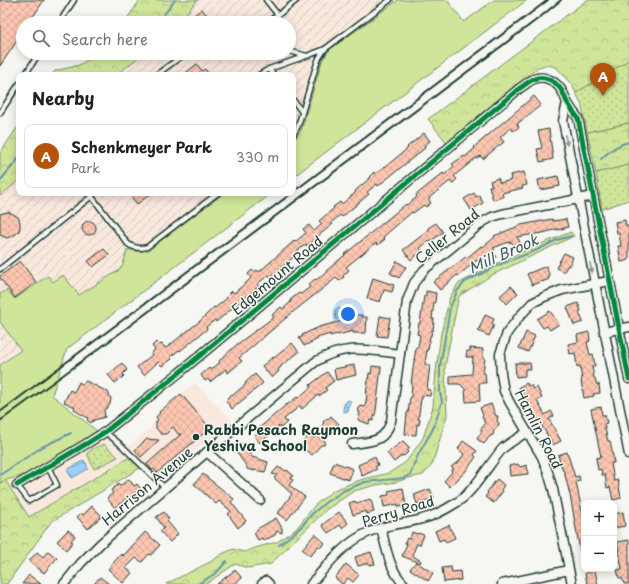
<!DOCTYPE html>
<html lang="en">
<head>
<meta charset="utf-8">
<style>
  body { margin:0; font-family:"Playpen Sans",sans-serif; background:#f2f2f2; color:#202124 }
  .controls { position:absolute; right:12px; bottom:12px; display:grid; overflow:hidden; border-radius:8px; box-shadow:0 2px 10px #0003 }
  .controls button { width:36px; height:36px; display:grid; place-items:center; padding:0; border:0; border-bottom:1px solid #e0e0e0; background:#fff; color:#202124; font:20px sans-serif }
  .you { position:absolute; left:348px; top:314px; width:14px; height:14px; margin:-10px; border:3px solid #fff; border-radius:50%; background:#1a73e8; box-shadow:0 0 0 6px #1a73e833 }
  .badge { display:grid; place-items:center; width:26px; height:26px; border-radius:50%; background:#b45309; color:#fff; font-size:13px; font-weight:700 }
  .pin { position:absolute; translate:-50% -33px; filter:drop-shadow(0 1px 2px #0008) }
  .pin::after { content:''; position:absolute; top:21px; width:14px; height:12px; background:inherit; clip-path:polygon(0 0,100% 0,50% 100%) }
  .list { margin:0; padding:0; list-style:none }
  h2 { display:flex; justify-content:space-between; align-items:center; height:52px; margin:0; padding:0 16px; font-size:17px }
  h2 small { font-size:13px; font-weight:400; color:#757577 }
  .list li { display:grid; grid-template-columns:26px 1fr auto; gap:12px; align-items:center; box-sizing:border-box; height:64px; margin:0 8px 8px; padding:0 8px; border:1px solid #e0e0e0; border-radius:8px }
  .list b { display:block; font-size:15px; white-space:nowrap }
  .list p { margin:0; font-size:13px; white-space:nowrap; color:#757577 }
  .list em { font-size:13px; font-style:normal; color:#757577 }
  .icon { flex:none; width:22px; height:22px; fill:none; stroke:currentColor; stroke-width:2; stroke-linecap:round; stroke-linejoin:round }
  .map { position:relative; flex:none; width:629px; height:584px; overflow:hidden }
  .search { position:absolute; background:#fff; box-shadow:0 2px 10px #0003; left:16px; top:16px; width:280px; height:44px; display:flex; align-items:center; gap:10px; box-sizing:border-box; padding:0 14px; border-radius:22px; color:#757577; font-size:15px }
  .panel { position:absolute; background:#fff; box-shadow:0 2px 10px #0003; left:16px; top:72px; width:280px; height:124px; border-radius:8px }
  .map>svg:first-child { display:block }
  .built { fill:#f8e8de }
  .industrial { fill:url(#industrial-furrows) }
  .green { fill:#cfe59a; stroke:#779167 }
  .forest { fill:url(#forest-crowns); stroke:#779167 }
  .park { fill:url(#park-dots); stroke:#779167 }
  .water { fill:url(#water-waves); stroke:#6995aa }
  .lines { fill:none; stroke-linecap:round; stroke-linejoin:round }
  .stream { stroke:#6995aa; stroke-width:2 }
  .building { fill:url(#building-cross-hatch); stroke:#1f3d34 }
  .service-casing { stroke:#1f3d34; stroke-width:7 }
  .minor-casing { stroke:#1f3d34; stroke-width:11 }
  .service { stroke:#f6f6f2; stroke-width:4 }
  .minor { stroke:#f6f6f2; stroke-width:8 }
  .rail { stroke:#1f3d34; stroke-width:2 }
  .cycleway-casing { stroke:#f6f6f2; stroke-width:8 }
  .cycleway { stroke:#00873e; stroke-width:5 }
  .oneway { fill:#8a9a93 }
  .poi-dot { fill:#1f3d34; stroke:#f6f6f2; stroke-width:1.5 }
  .labels { text-anchor:middle; dominant-baseline:central; stroke-width:3; stroke-linejoin:round; paint-order:stroke }
  .street-label { font-size:14px; fill:#1f3d34; stroke:#f6f6f2 }
  .poi-label { font-size:14px; font-weight:bold; fill:#1f3d34; stroke:#f6f6f2; text-anchor:start }
  .water-label { font-size:15px; font-style:italic; fill:#385a5b; stroke:#f6f6f2 }
</style>
</head>
<body>
<div class="map">
<svg width="629" height="584" viewBox="0 0 629 584">
  <defs>
    <pattern id="industrial-furrows" width="10" height="10" patternUnits="userSpaceOnUse"><rect width="10" height="10" fill="#f8e8de"/><path d="M-1 1l2-2M0 10L10 0M9 11l2-2" fill="none" stroke="#d4c8bf"/></pattern>
    <pattern id="forest-crowns" width="20" height="18" patternUnits="userSpaceOnUse"><rect width="20" height="18" fill="#cfe59a"/><path d="M2 6a3 3 0 1 1 6 0M12 15a3 3 0 1 1 6 0" fill="none" stroke="#b1c585"/></pattern>
    <pattern id="park-dots" width="8" height="8" patternUnits="userSpaceOnUse"><rect width="8" height="8" fill="#cfe59a"/><path d="M2 2h.1M6 6h.1" fill="none" stroke="#b1c585" stroke-width="1.8" stroke-linecap="round"/></pattern>
    <pattern id="water-waves" width="16" height="10" patternUnits="userSpaceOnUse"><rect width="16" height="10" fill="#9bcff9"/><path d="M0 5q4-4 8 0t8 0" fill="none" stroke="#7ea9ca"/></pattern>
    <pattern id="building-cross-hatch" width="8" height="8" patternUnits="userSpaceOnUse"><rect width="8" height="8" fill="#fdc6b1"/><path d="M0 0l8 8M0 8l8-8" fill="none" stroke="#d8ab99"/></pattern>
  </defs>
  <rect width="100%" height="100%" fill="#f6f6f2"/>
  <filter id="ink" filterUnits="userSpaceOnUse"><feTurbulence type="fractalNoise" baseFrequency=".025" numOctaves="2"/><feDisplacementMap in="SourceGraphic" scale="8" xChannelSelector="R" yChannelSelector="G"/><feConvolveMatrix kernelMatrix="1 2 1 2 8 2 1 2 1" color-interpolation-filters="sRGB"/></filter>
  <g filter="url(#ink)">
    <!-- built -->
    <polygon class="built" points="195,383 232,421 157,482 128,458 29,517 5,480 25,475 56,457 97,431 117,448 130,445 153,426 156,415 160,410"/>
    <!-- industrial -->
    <g class="industrial">
      <polygon points="198,0 449,0 464,22 293,148 293,75 116,75 144,53 289,53 289,23 180,23 191,7"/>
      <polygon points="19,180 19,193 233,193 0,365 0,196"/>
    </g>
    <!-- green -->
    <g class="green">
      <polygon points="398,0 447,0 464,22 494,0 527,0 293,177 293,141 299,134 301,131 322,61 327,53 332,48"/>
      <path d="M224,193H272L67,349L52,395L97,431C74,446 51,462 26,474C18,478 8,478 0,483V365L21,350L0,322V294L7,290L15,299L48,276L53,282L63,275L79,295L118,271L123,265L127,250C136,248 138,255 151,248Z"/>
    </g>
    <!-- forest -->
    <g class="forest">
      <polygon points="140,0 198,0 191,7 180,23 124,23"/>
      <polygon points="587,0 629,0 629,60 576,93 572,85 557,68 552,66 545,65 539,67 447,143 428,119"/>
      <polygon points="99,53 144,53 116,75 52,75 55,71 79,65"/>
      <polygon points="629,123 629,165 596,173 587,132"/>
      <polygon points="19,125 19,180 0,196 0,153"/>
      <polygon points="571,232 574,236 492,275 459,296 454,320 445,367 447,416 432,465 423,475 409,478 396,482 376,485 354,491 327,509 293,542 271,564 248,568 235,564 206,584 166,584 212,561 222,554 233,549 244,552 258,547 277,542 296,529 315,505 334,490 360,480 389,473 406,462 423,438 433,407 436,371 441,333 450,297 458,284 491,266 533,247"/>
      <polygon points="128,458 140,468 51,522 7,584 0,584 0,483 5,480 29,517"/>
    </g>
    <!-- park -->
    <g class="park">
      <polygon points="629,60 629,123 587,132 581,103 576,93"/>
      <polygon points="629,165 629,200 602,209 596,173"/>
      <polygon points="104,444 118,457 94,469 87,453 94,448"/>
    </g>
    <!-- water -->
    <g class="water">
      <path d="M337,308H339L341,309C344,315 342,318 336,320L335,310Z"/>
      <path d="M349,400L351,402L348,407L349,411L343,412C343,407 344,401 349,400Z"/>
      <polygon points="84,460 85,463 86,463 88,469 72,478 67,470"/>
    </g>
    <g class="lines">
      <!-- stream -->
      <g class="stream">
        <polyline points="163,16 175,0"/>
        <path d="M601,159C609,151 618,144 629,142"/>
        <polyline points="0,181 19,158"/>
        <polyline points="0,475 42,447 71,433"/>
        <polyline points="279,545 300,528 312,514 326,502 345,490 365,482 404,478 410,475 418,455 433,429 442,402 440,392 440,366 450,308 457,291 465,282 496,266 537,250 557,240 571,236"/>
        <polyline points="198,584 216,573 227,561"/>
      </g>
    </g>
    <!-- building -->
    <g class="building">
      <polygon points="0,0 44,0 29,23 23,23 23,32 0,66"/>
      <polygon points="202,9 213,23 194,23 190,18"/>
      <polygon points="197,64 202,71 205,69 209,75 183,75"/>
      <polygon points="534,96 541,105 517,124 519,127 513,131 511,128 500,137 504,142 496,148 483,159 480,156 476,159 476,158 454,176 457,179 452,184 450,181 429,198 429,200 431,203 426,207 424,205 413,213 412,212 383,237 385,239 378,245 376,243 346,267 349,270 343,276 344,277 339,281 336,278 293,312 239,358 242,361 228,373 226,369 210,382 208,379 205,381 201,375 209,368 211,370 220,362 219,361 236,345 274,317 272,315 281,307 283,309 291,302 290,300 299,293 301,294 310,287 308,285 315,279 316,280 327,272 326,271 345,255 344,255 406,204 407,205 417,197 416,195 443,173 444,175 454,166 452,164 464,156 465,157 475,148 474,147"/>
      <polygon points="549,129 553,159 540,162 537,149 542,148 538,131"/>
      <polygon points="424,133 430,141 424,146 425,148 378,186 377,184 367,192 369,194 355,206 342,217 340,215 331,223 333,224 313,240 313,241 307,246 306,244 296,252 297,254 270,277 269,275 257,284 259,286 216,322 215,320 206,327 207,329 180,351 179,350 170,357 172,359 162,366 158,362 144,375 137,367 152,355 151,353 155,350 152,346 156,342 159,345 162,344 166,348 200,321 214,307 215,308 227,298 226,297 232,291 234,293 248,281 251,278 248,274 252,270 254,272 257,270 259,272 294,241 295,242 306,233 303,229 309,225 314,231 322,224 319,221 334,208 333,207 340,202 342,204 356,192 355,191 371,177 370,176 374,172 375,174 385,166 385,167 408,148 407,147"/>
      <polygon points="524,172 527,185 522,186 523,188 502,193 503,197 493,200 489,186 492,186 490,181 498,178 500,183 511,180 510,175"/>
      <polygon points="558,176 560,186 540,190 538,180"/>
      <polygon points="128,193 152,193 137,204"/>
      <polygon points="474,193 476,197 479,195 483,203 471,210 464,199"/>
      <polygon points="8,212 13,214 18,217 20,222 20,227 19,231 16,234 12,236 7,238 0,235 0,214 3,213"/>
      <polygon points="552,219 553,221 566,219 568,227 558,230 558,229 542,233 517,237 520,242 519,244 515,246 511,242 509,243 509,242 493,248 495,250 493,252 497,257 492,261 488,255 479,263 477,260 458,276 457,275 440,290 433,282 467,256 468,257 481,246 483,247 495,237 494,236 521,225"/>
      <polygon points="625,220 626,226 629,226 629,260 621,262 618,246 621,246 619,233 617,233 615,222"/>
      <circle cx="89" cy="228" r="7"/>
      <polygon points="436,223 443,232 430,242 429,241 420,248 422,251 411,260 403,250 429,230 428,228"/>
      <polygon points="104,249 109,255 93,267 88,261"/>
      <polygon points="564,253 573,257 570,265 567,266 564,272 556,268"/>
      <polygon points="20,261 36,282 15,298 0,278 0,276"/>
      <polygon points="397,261 406,267 399,278 390,273"/>
      <polygon points="546,266 550,277 548,278 549,279 542,282 542,281 532,285 527,274"/>
      <polygon points="373,278 394,285 392,292 384,290 380,302 367,298"/>
      <polygon points="511,286 518,293 507,304 500,296"/>
      <polygon points="426,291 436,293 435,302 434,302 432,319 434,319 433,331 432,330 431,336 430,336 428,350 427,349 425,365 430,365 427,390 431,390 430,396 422,395 422,399 421,399 419,414 418,419 420,419 419,425 417,424 416,435 405,434 407,413 408,413 410,398 411,398 412,383 411,383 416,347 418,347 420,335 417,334 419,323 420,323 424,296 426,296"/>
      <polygon points="578,303 581,311 579,312 583,322 574,325 567,307"/>
      <polygon points="550,311 559,324 550,330 547,326 543,328 537,319"/>
      <polygon points="355,315 362,315 362,317 367,317 366,333 353,333 353,331 338,335 337,334 330,336 330,334 317,338 318,339 304,346 299,338 303,336 302,335 319,327 349,319 349,317 355,317"/>
      <polygon points="485,315 494,319 492,324 494,325 489,336 478,331"/>
      <polygon points="380,316 390,318 387,337 377,336"/>
      <polygon points="526,332 535,336 528,352 519,348"/>
      <polygon points="589,332 590,341 587,342 590,355 593,354 595,366 592,366 594,378 595,378 597,385 599,384 600,393 593,394 594,396 584,398 581,381 582,380 580,366 577,367 575,353 570,354 568,344 578,342 577,335"/>
      <polygon points="292,343 299,352 281,366 281,367 278,369 279,371 272,378 262,366 273,357 274,358"/>
      <polygon points="470,348 483,349 483,358 485,358 483,373 485,373 486,383 479,383 480,401 466,402 465,389 460,384 450,384 450,376 472,374 473,357 466,357 467,351 470,351"/>
      <polygon points="122,363 127,370 123,374 124,376 115,383 108,375"/>
      <polygon points="515,363 530,363 531,369 525,369 525,376 516,377"/>
      <polygon points="354,365 356,375 336,380 334,369"/>
      <polygon points="372,366 381,367 376,411 373,421 370,420 369,424 358,420 360,412 358,411 360,406 365,407 367,395 366,395 369,373 371,374"/>
      <polygon points="327,372 334,381 325,388 327,390 319,396 318,395 302,409 300,406 284,419 287,422 281,428 279,426 260,443 254,436 260,431 258,429 287,404 287,405 297,397 298,398 311,387 310,385"/>
      <polygon points="255,374 263,383 232,409 226,401 228,399 227,398 232,394 233,395 246,384 245,383"/>
      <polygon points="86,381 108,392 111,399 110,404 108,407 104,410 105,417 94,420 91,423 87,420 88,418 79,413 74,409 75,407 64,402 70,390 74,392 79,382 82,384"/>
      <polygon points="527,383 528,386 531,385 533,389 537,387 542,398 537,401 545,415 551,411 554,416 549,419 561,441 553,445 541,424 540,424 528,405 519,387"/>
      <polygon points="181,394 210,428 157,473 154,469 152,470 147,464 181,434 178,434 173,427 166,434 161,434 156,428 156,422 158,420 156,417 160,413 159,412"/>
      <polygon points="491,404 496,416 498,416 497,421 499,423 498,427 494,430 493,435 490,436 484,444 477,439 482,431 480,430 485,424 482,416 483,415 480,408"/>
      <polygon points="601,407 602,415 605,415 607,423 604,424 608,441 610,441 612,450 614,463 611,463 614,481 618,480 621,498 613,500 610,487 607,488 605,475 602,475 601,469 598,470 596,458 601,457 591,409"/>
      <polygon points="331,416 339,424 329,433 321,426 324,423 323,422 327,418 328,419"/>
      <polygon points="309,435 314,438 316,435 325,441 325,443 324,445 321,445 312,455 300,446"/>
      <polygon points="147,439 159,440 141,457 135,450"/>
      <polygon points="403,441 410,448 407,451 408,452 404,456 403,455 394,462 387,453"/>
      <polygon points="463,441 477,451 474,455 476,457 465,472 450,487 444,481 452,472 451,471 454,469 451,467 456,463 457,464 464,454 459,450 460,450 458,449"/>
      <polygon points="241,443 252,457 268,462 265,472 254,470 254,471 247,469 247,467 234,449"/>
      <polygon points="567,452 575,477 579,476 580,481 576,482 584,521 584,556 581,556 570,495 564,471 563,471 558,455"/>
      <polygon points="373,457 375,457 378,465 375,467 377,469 362,476 358,465 367,461 367,460"/>
      <polygon points="334,462 353,469 349,480 330,473"/>
      <polygon points="518,464 520,467 527,465 528,474 510,476 509,466"/>
      <polygon points="278,467 281,469 282,468 285,471 287,470 294,476 291,478 293,480 289,485 305,497 287,520 278,513 292,494 274,478 277,475 272,474"/>
      <polygon points="203,474 234,499 231,502 246,521 238,528 228,514 231,511 219,501 216,504 194,484"/>
      <polygon points="129,479 134,486 137,484 141,489 128,499 127,498 115,508 107,498 113,493 111,490 119,484 120,486"/>
      <polygon points="497,479 504,485 501,490 503,491 494,503 485,497 488,493 487,492"/>
      <polygon points="403,488 406,506 398,507 398,504 384,507 382,496 389,495 388,491"/>
      <polygon points="430,489 434,498 417,504 414,495"/>
      <polygon points="371,499 374,512 367,514 366,511 353,515 349,503 355,501 356,503"/>
      <polygon points="92,506 102,516 88,529 77,517 81,513 83,515"/>
      <polygon points="164,512 169,519 167,521 178,534 170,542 160,531 164,528 156,517"/>
      <polygon points="339,512 348,523 342,528 340,525 328,533 322,525"/>
      <polygon points="623,512 625,526 614,528 614,514"/>
      <polygon points="276,518 282,528 282,533 277,531 275,535 269,538 263,540 262,538 258,540 254,533 257,531 257,529"/>
      <polygon points="449,525 455,538 446,542 444,539 439,541 435,531"/>
      <polygon points="68,530 75,536 71,541 73,542 66,550 57,541"/>
      <polygon points="145,532 160,545 151,555 149,554 142,562 136,558 126,568 132,573 123,583 108,569 121,554 123,556"/>
      <polygon points="412,532 417,534 418,533 424,535 420,545 417,544 412,555 421,561 420,563 402,556 407,544 405,543 407,538 410,539"/>
      <polygon points="315,534 325,543 320,548 318,546 310,556 302,549"/>
      <polygon points="629,540 629,584 624,584 622,578 619,578 617,570 622,569 617,542"/>
      <polygon points="48,551 57,558 44,573 29,561 37,552 43,557"/>
      <polygon points="371,552 375,564 369,565 369,563 358,566 355,557"/>
      <polygon points="416,562 433,573 428,581 410,569"/>
      <polygon points="346,564 359,575 353,582 348,578 343,584 342,584 335,578"/>
      <polygon points="451,567 452,572 460,571 461,580 444,582 442,568"/>
      <polygon points="235,570 242,578 235,584 217,584"/>
      <polygon points="595,571 598,584 587,584 585,573"/>
      <polygon points="29,575 41,584 22,584"/>
      <polygon points="100,577 109,584 94,584"/>
    </g>
    <g class="lines">
      <defs>
        <g id="service">
          <polyline points="278,15 297,0"/>
          <polyline points="59,23 74,0"/>
          <polyline points="266,23 278,15 266,0"/>
          <polyline points="289,51 307,56 325,49 390,0"/>
          <polyline points="269,69 306,56"/>
          <polyline points="25,75 39,53"/>
          <polyline points="156,75 186,53"/>
          <polyline points="259,75 269,69 274,75"/>
          <polyline points="293,100 302,112"/>
          <polyline points="0,113 19,84"/>
          <polyline points="293,135 298,126 317,63 319,58 325,49"/>
          <path d="M89,193L128,244C134,248 140,249 147,247L218,193"/>
          <polyline points="0,269 92,196"/>
          <polyline points="105,432 120,444 165,488"/>
          <polyline points="17,485 29,501 57,485 48,467"/>
        </g>
        <g id="minor">
          <polyline points="567,102 563,121 629,455"/>
          <polyline points="604,332 629,327"/>
          <path d="M352,444C372,441 384,443 391,421L407,301L414,283L424,270L483,222L492,217L502,214L593,196"/>
          <polyline points="207,452 260,500"/>
          <path d="M17,485L86,444L105,432L140,404L179,373L520,88C525,85 529,81 534,79C546,74 558,83 563,93C565,96 565,99 567,102C570,107 574,113 578,118L629,379"/>
          <path d="M381,528C386,546 389,570 404,584"/>
          <path d="M64,584L81,563L101,543L207,452L315,362C346,343 367,350 400,354"/>
          <polyline points="262,584 266,581 269,584"/>
          <path d="M311,584C328,564 344,543 369,532C386,524 405,524 422,519C434,516 445,510 456,503C473,493 489,464 503,448L510,443L527,432"/>
          <polyline points="502,584 569,570"/>
          <polyline points="572,584 553,489 548,472 542,457 510,403 504,391 501,374 500,354 507,333 519,317 532,303 544,297 562,290 609,281"/>
        </g>
      </defs>
      <!-- service casing -->
      <use href="#service" class="service-casing"/>
      <!-- minor casing -->
      <use href="#minor" class="minor-casing"/>
      <!-- service -->
      <use href="#service" class="service"/>
      <!-- minor -->
      <use href="#minor" class="minor"/>
      <!-- rail -->
      <g class="rail">
        <polyline points="293,192 548,0"/>
        <polyline points="0,412 292,193"/>
        <polyline points="0,421 96,351 539,18 561,0"/>
      </g>
      <defs>
        <path id="cycleway" d="M17,485L86,444L105,432L140,404L179,373L520,88C525,85 529,81 534,79C546,74 558,83 563,93C565,96 565,99 567,102C570,107 574,113 578,118L629,379"/>
      </defs>
      <!-- cycleway casing -->
      <use href="#cycleway" class="cycleway-casing"/>
      <!-- cycleway -->
      <use href="#cycleway" class="cycleway"/>
    </g>
    <!-- one-way arrows -->
    <defs><path id="oneway-solid" d="M-6-.8H1V-3.2L6.5 0L1 3.2V.8H-6Z"/></defs>
    <g class="oneway">
      <use href="#oneway-solid" transform="translate(566 140) rotate(79)"/>
      <use href="#oneway-solid" transform="translate(591 268) rotate(79)"/>
    </g>
  </g>
  <!-- markers -->
  <circle class="poi-dot" cx="196" cy="437" r="4"/>
  <g class="labels">
    <!-- street labels -->
    <g class="street-label">
      <text transform="translate(447 236) rotate(-39)">Celler Road</text>
      <text transform="translate(277 275) rotate(-40)">Edgemount Road</text>
      <text transform="translate(539 429) rotate(63)">Hamlin Road</text>
      <text transform="translate(147 486) rotate(-40)">Harrison Avenue</text>
      <text transform="translate(398 511) rotate(-17)">Perry Road</text>
    </g>
    <!-- poi labels -->
    <g class="poi-label">
      <text x="204" y="429">Rabbi Pesach Raymon<tspan x="204" dy="16">Yeshiva School</tspan></text>
    </g>
    <!-- water labels -->
    <g class="water-label">
      <text transform="translate(503 253) rotate(-24)">Mill Brook</text>
    </g>
  </g>
</svg>
<div class="controls">
<button>+</button>
<button>−</button>
</div>
<div class="you"></div>
<div class="pin badge" style="left:603px;top:96px">A</div>
<div class="search"><svg class="icon" aria-label="search" viewBox="0 0 24 24"><circle cx="10" cy="10" r="6"/><path d="M15 15l6 6"/></svg>Search here</div>
<section class="panel">
<h2>Nearby<small></small></h2>
<ul class="list">
<li><span class="badge">A</span><div><b>Schenkmeyer Park</b><p>Park</p></div><em>330 m</em></li>
</ul>
</section>
</div>
</body>
</html>
